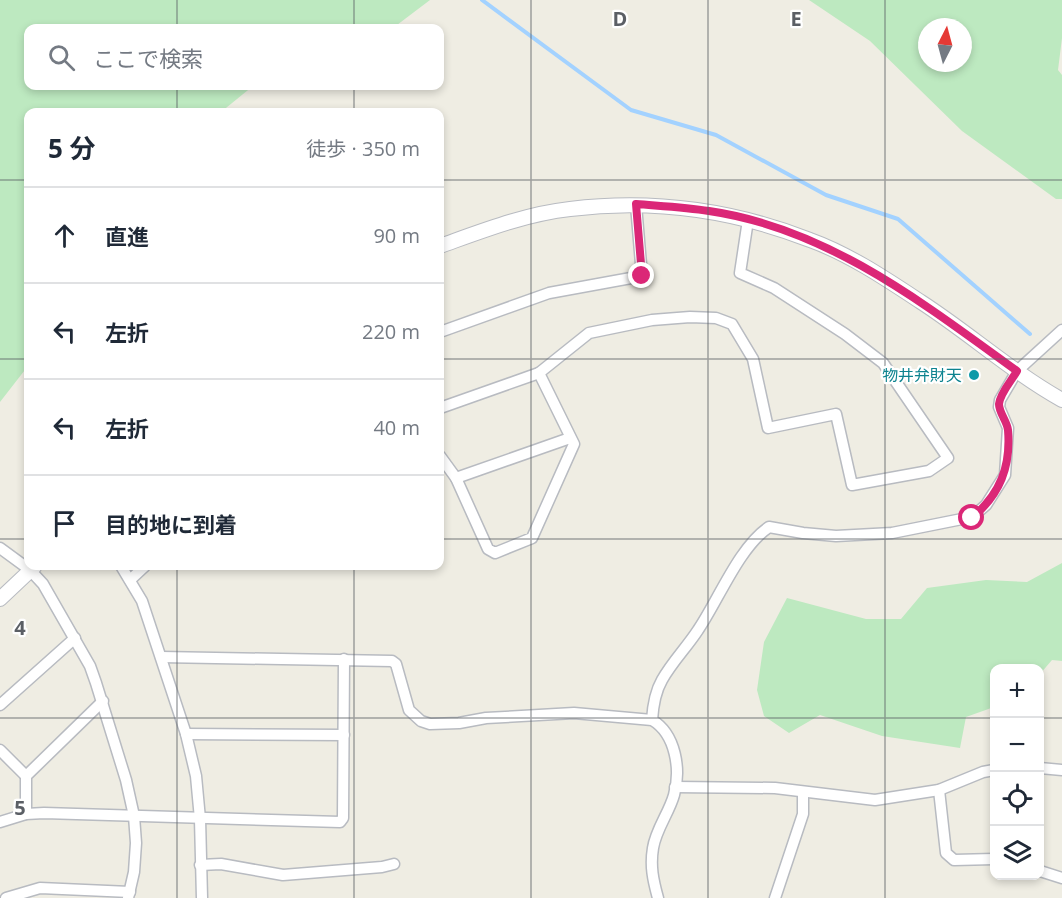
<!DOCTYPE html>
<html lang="ja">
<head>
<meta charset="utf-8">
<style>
  body { margin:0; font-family:"Open Sans","Noto Sans JP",sans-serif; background:#f2f2f3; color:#1f2937 }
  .controls { position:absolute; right:18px; bottom:18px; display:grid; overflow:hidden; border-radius:12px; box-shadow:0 3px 9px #0003 }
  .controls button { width:54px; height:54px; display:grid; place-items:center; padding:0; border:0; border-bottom:2px solid #e0e1e3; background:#fff; color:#1f2937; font:30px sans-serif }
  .compass { position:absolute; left:918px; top:18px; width:54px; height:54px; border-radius:50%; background:#fff; box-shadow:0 3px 9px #0003; rotate:6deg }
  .stop { position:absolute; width:18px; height:18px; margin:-14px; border:4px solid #db2777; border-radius:50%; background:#fff }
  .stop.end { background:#db2777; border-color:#fff; box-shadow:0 2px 6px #0008 }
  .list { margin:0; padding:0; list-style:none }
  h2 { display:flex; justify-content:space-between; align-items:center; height:78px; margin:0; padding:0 24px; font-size:26px }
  h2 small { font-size:20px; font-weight:400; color:#747a83 }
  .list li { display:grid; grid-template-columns:39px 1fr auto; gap:18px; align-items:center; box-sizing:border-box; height:96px; padding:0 24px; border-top:2px solid #e0e1e3 }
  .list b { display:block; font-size:22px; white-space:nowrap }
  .list em { font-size:20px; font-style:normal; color:#747a83 }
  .icon { flex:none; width:33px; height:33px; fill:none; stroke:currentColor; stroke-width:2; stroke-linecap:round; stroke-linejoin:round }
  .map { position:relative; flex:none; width:1062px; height:898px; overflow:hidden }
  .search { position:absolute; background:#fff; box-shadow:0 3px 9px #0003; left:24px; top:24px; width:420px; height:66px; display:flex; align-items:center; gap:15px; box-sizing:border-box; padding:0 21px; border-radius:12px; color:#747a83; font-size:22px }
  .panel { position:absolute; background:#fff; box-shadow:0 3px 9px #0003; left:24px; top:108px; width:420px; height:462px; border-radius:12px }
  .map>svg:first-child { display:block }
  .green { fill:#bde9c0; fill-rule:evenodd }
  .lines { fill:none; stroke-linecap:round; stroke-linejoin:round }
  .stream { stroke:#a3d2ff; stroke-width:4 }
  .minor-casing { stroke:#b8bbc1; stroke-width:13 }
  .tertiary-casing { stroke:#b8bbc1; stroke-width:16 }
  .minor { stroke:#fff; stroke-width:10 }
  .tertiary { stroke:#fff; stroke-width:14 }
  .route { stroke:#db2777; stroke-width:8 }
  .grid { fill:none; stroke:#5b5f65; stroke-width:1.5; stroke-opacity:0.55 }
  .culture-dot { fill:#0f9aa8; stroke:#fff; stroke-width:2 }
  .labels { text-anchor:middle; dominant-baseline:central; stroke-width:4.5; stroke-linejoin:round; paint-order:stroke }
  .culture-label { font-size:16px; fill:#0d838f; stroke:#fff; text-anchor:end }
  .grid-label { font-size:20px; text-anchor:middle; font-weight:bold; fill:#5b5f65; stroke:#fff; stroke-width:4.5; stroke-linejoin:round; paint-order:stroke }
</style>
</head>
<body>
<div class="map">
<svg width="1062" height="898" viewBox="0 0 1062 898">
  <rect width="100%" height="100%" fill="#efede3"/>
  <!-- green -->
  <g class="green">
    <polygon points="0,0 430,0 393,28 28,28 28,86 253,86 221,112 28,112 28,366 0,402"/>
    <path d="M809,0H1062V38L1058,70L1062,75V199H1056L962,131L870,41ZM927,27H963V63H927Z"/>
    <polygon points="1062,563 1062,661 1052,660 1040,674 1040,668 994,668 994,707 966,717 960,748 882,736 820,715 789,733 764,716 757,690 764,642 787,598 866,619 901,619 927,588 986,580 1027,582"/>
  </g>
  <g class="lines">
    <!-- stream -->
    <polyline class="stream" points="482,0 631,110 716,135 826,195 898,219 1030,334"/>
    <defs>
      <g id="minor">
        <polyline points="440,332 549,293 642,276 636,205"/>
        <polyline points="440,408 539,373"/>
        <polyline points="440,456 456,478 488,549 495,553 532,538 574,444 539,373 589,333 652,320 690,317 716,318 732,324 753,359 768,428 836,414 852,485 929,471 948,458 883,363 845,334 774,288 740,273 748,220"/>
        <polyline points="456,478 570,438"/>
        <polyline points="0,548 30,570 43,584 90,666 96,683 126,780 134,816 136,843 134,872 128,898"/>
        <polyline points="121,566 142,601 186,734 196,776 200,819 202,898"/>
        <polyline points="130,580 145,566"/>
        <path d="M161,657L392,661L396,664L409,710L421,721L430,724L459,723L486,718L574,713L652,720C676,734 681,770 674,795C669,813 656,829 653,848C650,866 653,880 658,898"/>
        <polyline points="0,705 75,638"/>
        <path d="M652,720C653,705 655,692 662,680C672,662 687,647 698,630C718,601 739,547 769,527L803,533L836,536L892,533L972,517L986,505L1005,475L1008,428L999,407L1000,400L1017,371L1062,330"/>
        <polyline points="186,734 344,735"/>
        <polyline points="0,750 26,776"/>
        <polyline points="1040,768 1062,770"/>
        <polyline points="675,787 775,788 875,800 939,790 983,772 994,770"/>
        <polyline points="939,790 946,853 954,860 994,859"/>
        <polyline points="26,814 26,776 103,701"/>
        <polyline points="0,822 26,814 44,813 340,822 343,818 344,659"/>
        <polyline points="200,865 221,864 283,875 382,867 394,864"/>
        <polyline points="1040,871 1062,878"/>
        <polyline points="6,898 40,888 130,892"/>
        <polyline points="775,898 803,814 803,792"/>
      </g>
      <g id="tertiary">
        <path d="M440,246C482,231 525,214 570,209C652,199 733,210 810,240C849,254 886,279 921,302C969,333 1012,372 1062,400"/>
        <polyline points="0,599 35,566"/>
      </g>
    </defs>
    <!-- minor casing -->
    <use href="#minor" class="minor-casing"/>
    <!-- tertiary casing -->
    <use href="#tertiary" class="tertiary-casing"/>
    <!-- minor -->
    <use href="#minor" class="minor"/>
    <!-- tertiary -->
    <use href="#tertiary" class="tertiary"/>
  </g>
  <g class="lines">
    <!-- route -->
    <path class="route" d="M642,276L636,204C660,206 685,207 709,211C827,228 923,303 1017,371C1012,380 1000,393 999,404C999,413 1007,421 1008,430C1011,467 1000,494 972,518"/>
  </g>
  <!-- grid -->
  <path class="grid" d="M177,0V28M354,0V28M531,0V898M708,0V898M885,0V898M177,86V112M354,86V112M0,180H28M440,180H1062M0,359H28M440,359H1062M0,539H28M440,539H1062M177,566V898M354,566V898M0,718H994M1040,718H1062"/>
  <!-- markers -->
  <circle class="culture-dot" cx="974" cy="375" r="6"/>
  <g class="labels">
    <!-- culture labels -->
    <g class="culture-label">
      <text x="962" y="375">物井弁財天</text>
    </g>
  </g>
  <g class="grid-label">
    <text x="620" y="26">D</text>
    <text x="796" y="26">E</text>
    <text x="20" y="635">4</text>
    <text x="20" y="815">5</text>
  </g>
</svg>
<div class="controls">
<button>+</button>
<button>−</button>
<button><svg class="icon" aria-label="locate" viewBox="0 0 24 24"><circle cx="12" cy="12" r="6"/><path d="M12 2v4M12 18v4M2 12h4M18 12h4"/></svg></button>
<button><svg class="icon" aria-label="layers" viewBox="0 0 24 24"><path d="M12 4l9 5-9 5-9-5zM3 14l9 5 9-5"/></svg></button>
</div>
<svg class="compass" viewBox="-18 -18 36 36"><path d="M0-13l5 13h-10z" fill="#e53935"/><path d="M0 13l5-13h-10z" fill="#747a83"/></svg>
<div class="stop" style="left:972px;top:518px"></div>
<div class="stop end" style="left:642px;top:276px"></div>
<div class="search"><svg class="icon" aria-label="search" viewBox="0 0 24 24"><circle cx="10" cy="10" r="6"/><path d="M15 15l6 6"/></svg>ここで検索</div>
<section class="panel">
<h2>5 分<small>徒歩 · 350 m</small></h2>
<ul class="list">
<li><svg class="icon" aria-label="ahead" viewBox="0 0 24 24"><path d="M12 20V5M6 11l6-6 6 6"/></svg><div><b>直進</b></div><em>90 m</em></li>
<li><svg class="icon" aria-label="left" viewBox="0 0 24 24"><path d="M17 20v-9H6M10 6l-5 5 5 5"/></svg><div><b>左折</b></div><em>220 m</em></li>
<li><svg class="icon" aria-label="left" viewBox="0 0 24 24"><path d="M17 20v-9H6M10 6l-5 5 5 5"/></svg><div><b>左折</b></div><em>40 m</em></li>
<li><svg class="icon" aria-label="arrive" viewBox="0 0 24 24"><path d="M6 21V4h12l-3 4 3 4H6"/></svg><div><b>目的地に到着</b></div></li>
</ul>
</section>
</div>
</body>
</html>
